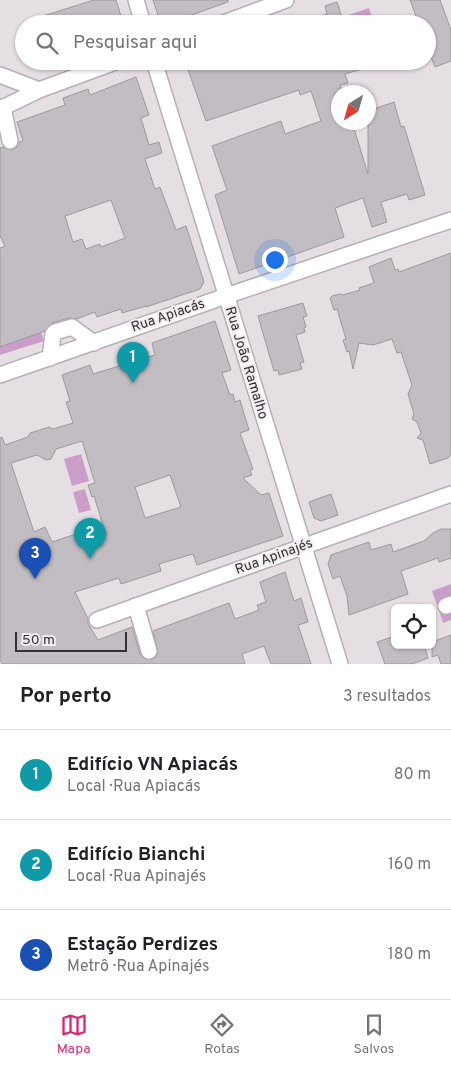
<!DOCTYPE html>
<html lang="pt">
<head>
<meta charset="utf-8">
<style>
  body { margin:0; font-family:Overpass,sans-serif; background:#f6f6f6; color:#202124 }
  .controls { position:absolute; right:15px; bottom:15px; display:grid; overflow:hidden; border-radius:8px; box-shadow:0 1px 4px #0004 }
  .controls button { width:45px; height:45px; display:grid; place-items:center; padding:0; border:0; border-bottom:1px solid #e0e0e0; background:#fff; color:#202124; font:25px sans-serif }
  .compass { position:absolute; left:331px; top:85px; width:45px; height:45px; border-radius:50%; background:#fff; box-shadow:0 1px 4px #0004; rotate:217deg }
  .scale { position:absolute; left:15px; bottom:12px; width:112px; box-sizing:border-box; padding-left:5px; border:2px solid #333133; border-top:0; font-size:14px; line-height:18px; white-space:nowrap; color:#333133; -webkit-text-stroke:4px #f2ecf2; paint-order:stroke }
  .you { position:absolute; left:274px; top:259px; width:18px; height:18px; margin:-12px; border:4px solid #fff; border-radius:50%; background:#1a73e8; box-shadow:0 0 0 8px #1a73e833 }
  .badge { display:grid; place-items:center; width:32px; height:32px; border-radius:50%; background:#db2777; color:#fff; font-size:16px; font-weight:700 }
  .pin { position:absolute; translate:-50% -41px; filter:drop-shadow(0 1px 2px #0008) }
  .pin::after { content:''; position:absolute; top:26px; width:18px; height:15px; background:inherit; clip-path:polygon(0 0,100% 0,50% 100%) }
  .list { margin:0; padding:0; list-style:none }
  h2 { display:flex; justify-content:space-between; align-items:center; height:65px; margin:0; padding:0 20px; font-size:21px }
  h2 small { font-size:16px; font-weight:400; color:#757577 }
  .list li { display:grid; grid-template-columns:32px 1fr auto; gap:15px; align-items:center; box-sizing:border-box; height:90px; padding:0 20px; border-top:1px solid #e0e0e0 }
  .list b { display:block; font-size:19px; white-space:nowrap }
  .list p { margin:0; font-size:16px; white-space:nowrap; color:#757577 }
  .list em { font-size:16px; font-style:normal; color:#757577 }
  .icon { flex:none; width:28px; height:28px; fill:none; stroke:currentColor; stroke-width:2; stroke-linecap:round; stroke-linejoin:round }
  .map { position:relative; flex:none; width:451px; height:664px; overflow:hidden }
  .search { position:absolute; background:#fff; box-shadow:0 1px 4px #0004; left:15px; right:15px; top:15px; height:55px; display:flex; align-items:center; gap:12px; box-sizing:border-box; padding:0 18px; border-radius:28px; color:#757577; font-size:19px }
  .sheet { height:335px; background:#fff }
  nav { display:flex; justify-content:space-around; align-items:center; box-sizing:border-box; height:70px; border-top:1px solid #e0e0e0; background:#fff; font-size:14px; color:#757577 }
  nav a { display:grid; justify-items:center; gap:2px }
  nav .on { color:#db2777 }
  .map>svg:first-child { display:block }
  .green { fill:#cb9dc9 }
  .building { fill:#c2bdc2; stroke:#9e989d; fill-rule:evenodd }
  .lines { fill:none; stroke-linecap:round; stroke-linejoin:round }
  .minor-casing { stroke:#b6b0b5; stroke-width:18 }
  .minor { stroke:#fff; stroke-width:15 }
  .labels { text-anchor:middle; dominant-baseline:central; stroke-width:4; stroke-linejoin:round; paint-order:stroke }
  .street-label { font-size:14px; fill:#333133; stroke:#f2ecf2 }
</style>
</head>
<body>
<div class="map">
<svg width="451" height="664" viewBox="0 0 451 664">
  <rect width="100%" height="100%" fill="#e5dfe4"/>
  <!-- green -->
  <g class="green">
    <polygon points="369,8 374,24 346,24 343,17"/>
    <polygon points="41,332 44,341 0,355 0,347"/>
    <polygon points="81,454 89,481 72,486 64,459"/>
    <polygon points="85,489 91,510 79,513 73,492"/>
    <polygon points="451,584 451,620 443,623 432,591"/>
  </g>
  <!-- building -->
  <g class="building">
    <polygon points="94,0 116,0 121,16 111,20 112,24 27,24 27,21"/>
    <polygon points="153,0 228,0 228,2 169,23 167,15 159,18"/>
    <polygon points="410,0 440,0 451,30 451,61 435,67 427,47 427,24 419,24"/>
    <polygon points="337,2 344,24 303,24 303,21 327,14 325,6"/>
    <polygon points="195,61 376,61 376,65 345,74 348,83 340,85 342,92 338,92 338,122 352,122 368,174 368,111 394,102 401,127 404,126 425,195 409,200 407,194 381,202 387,222 372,227 363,198 335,208 344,237 239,274 215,195 227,190 212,146 281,121 285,134 321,121 311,91 300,95 299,90 206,121 186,64"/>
    <path d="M136,77L149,115L141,118L149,145L159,142L162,153L145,159L155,189L160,187L176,230L186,226L204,282L200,289L146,307V306L122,313L121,309L97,317L95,312L77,319L69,318L52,323L45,331L0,347V248L5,246L0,236V148L3,147L11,150L16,148L19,142L23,141L17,122L65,105L63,98L88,89L90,95ZM111,200L125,238L101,247L100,244L86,249L82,239L73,242L65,216Z"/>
    <polygon points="451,253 451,454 448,458 430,464 423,440 417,438 421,433 417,422 412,419 414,414 408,394 412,385 401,352 397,353 392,339 373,345 359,343 353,369 349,351 347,352 343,340 346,339 337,309 334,310 330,298 332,296 340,294 343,295 360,290 359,288 374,283 369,267 391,258 395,270 398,269 399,272"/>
    <polygon points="303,303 307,316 303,317 306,327 304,328 305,332 296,335 304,362 300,363 302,369 279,375 278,370 274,371 258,316"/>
    <path d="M215,321L231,370L222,373L230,395L233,394L235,402L240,400L249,430L240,433L253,469L250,470L252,475L243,478L261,495L269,493L283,536L197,565L193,554L159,564L161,571L121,584L119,578L75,592L88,619V624L98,640L132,627L140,654L143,658L151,660L156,657L158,653L153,631L229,603L235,619L259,610L257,605L266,602L260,582L285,572L294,601L301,598L308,622L298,625L311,664H271L264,646L242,654L245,664H2L0,659V438L2,437L5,445L28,437L30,433L49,427L53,429L73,423L66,402L70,401L62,375L90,365L93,374L155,355L152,343ZM82,441L95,483L88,485L92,497L94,496L103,525L52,542L45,527L34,532L11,463L37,455L46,460L51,459L56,449ZM170,475L181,507L145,518L135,487Z"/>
    <polygon points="331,494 338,515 321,521 314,518 309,502"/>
    <polygon points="441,529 451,529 451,558 439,562 438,558 401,571 408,594 349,615 347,596 340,576 333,579 328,564 331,555 369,542 371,550 391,544 393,552 424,541 433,533"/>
    <polygon points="451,635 451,664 441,664 438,655 432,657 432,642"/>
    <polygon points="395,636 395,645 424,645 428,658 412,664 385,664 377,642"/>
  </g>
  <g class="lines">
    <defs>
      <g id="minor">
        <polyline points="136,0 143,24"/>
        <polyline points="221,24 286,0"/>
        <polyline points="154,61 340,664"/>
        <polyline points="0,75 39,90"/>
        <polyline points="3,107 10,141"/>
        <polyline points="0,109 39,90 118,61"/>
        <polyline points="50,358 53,334 55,332 72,327 94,343"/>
        <polyline points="0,375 226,296 451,220"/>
        <polyline points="136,606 149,651"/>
        <polyline points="446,606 451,604"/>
        <polyline points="97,620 451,494"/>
      </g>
    </defs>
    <!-- minor casing -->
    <use href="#minor" class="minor-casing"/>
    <!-- minor -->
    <use href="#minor" class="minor"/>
  </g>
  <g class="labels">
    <!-- street labels -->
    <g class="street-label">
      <text transform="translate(168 316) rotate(-19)">Rua Apiacás</text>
      <text transform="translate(246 363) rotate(73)">Rua João Ramalho</text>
      <text transform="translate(274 557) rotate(-20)">Rua Apinajés</text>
    </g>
  </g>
</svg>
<div class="controls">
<button><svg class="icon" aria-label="locate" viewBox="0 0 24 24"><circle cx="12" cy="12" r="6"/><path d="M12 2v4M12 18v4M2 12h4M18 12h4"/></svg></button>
</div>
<svg class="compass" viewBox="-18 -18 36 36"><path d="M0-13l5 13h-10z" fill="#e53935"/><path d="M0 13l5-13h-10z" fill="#757577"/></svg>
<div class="scale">50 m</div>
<div class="you"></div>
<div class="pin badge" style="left:133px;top:383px;background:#0f9aa8">1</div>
<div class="pin badge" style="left:90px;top:559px;background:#0f9aa8">2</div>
<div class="pin badge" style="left:35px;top:579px;background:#1a4fb4">3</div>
<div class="search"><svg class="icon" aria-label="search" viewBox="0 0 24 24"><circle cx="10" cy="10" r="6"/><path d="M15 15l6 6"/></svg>Pesquisar aqui</div>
</div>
<section class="sheet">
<h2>Por perto<small>3 resultados</small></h2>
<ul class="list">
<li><span class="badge" style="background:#0f9aa8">1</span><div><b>Edifício VN Apiacás</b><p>Local · Rua Apiacás</p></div><em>80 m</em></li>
<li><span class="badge" style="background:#0f9aa8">2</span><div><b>Edifício Bianchi</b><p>Local · Rua Apinajés</p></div><em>160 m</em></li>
<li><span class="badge" style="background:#1a4fb4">3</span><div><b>Estação Perdizes</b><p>Metrô · Rua Apinajés</p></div><em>180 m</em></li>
</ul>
</section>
<nav>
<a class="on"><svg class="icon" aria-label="map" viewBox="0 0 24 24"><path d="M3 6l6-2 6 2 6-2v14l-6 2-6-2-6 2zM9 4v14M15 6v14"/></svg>Mapa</a>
<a><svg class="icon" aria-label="directions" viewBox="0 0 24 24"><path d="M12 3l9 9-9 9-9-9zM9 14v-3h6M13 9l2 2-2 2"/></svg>Rotas</a>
<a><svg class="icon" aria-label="saved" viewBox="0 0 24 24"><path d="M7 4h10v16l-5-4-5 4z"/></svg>Salvos</a>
</nav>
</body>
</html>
